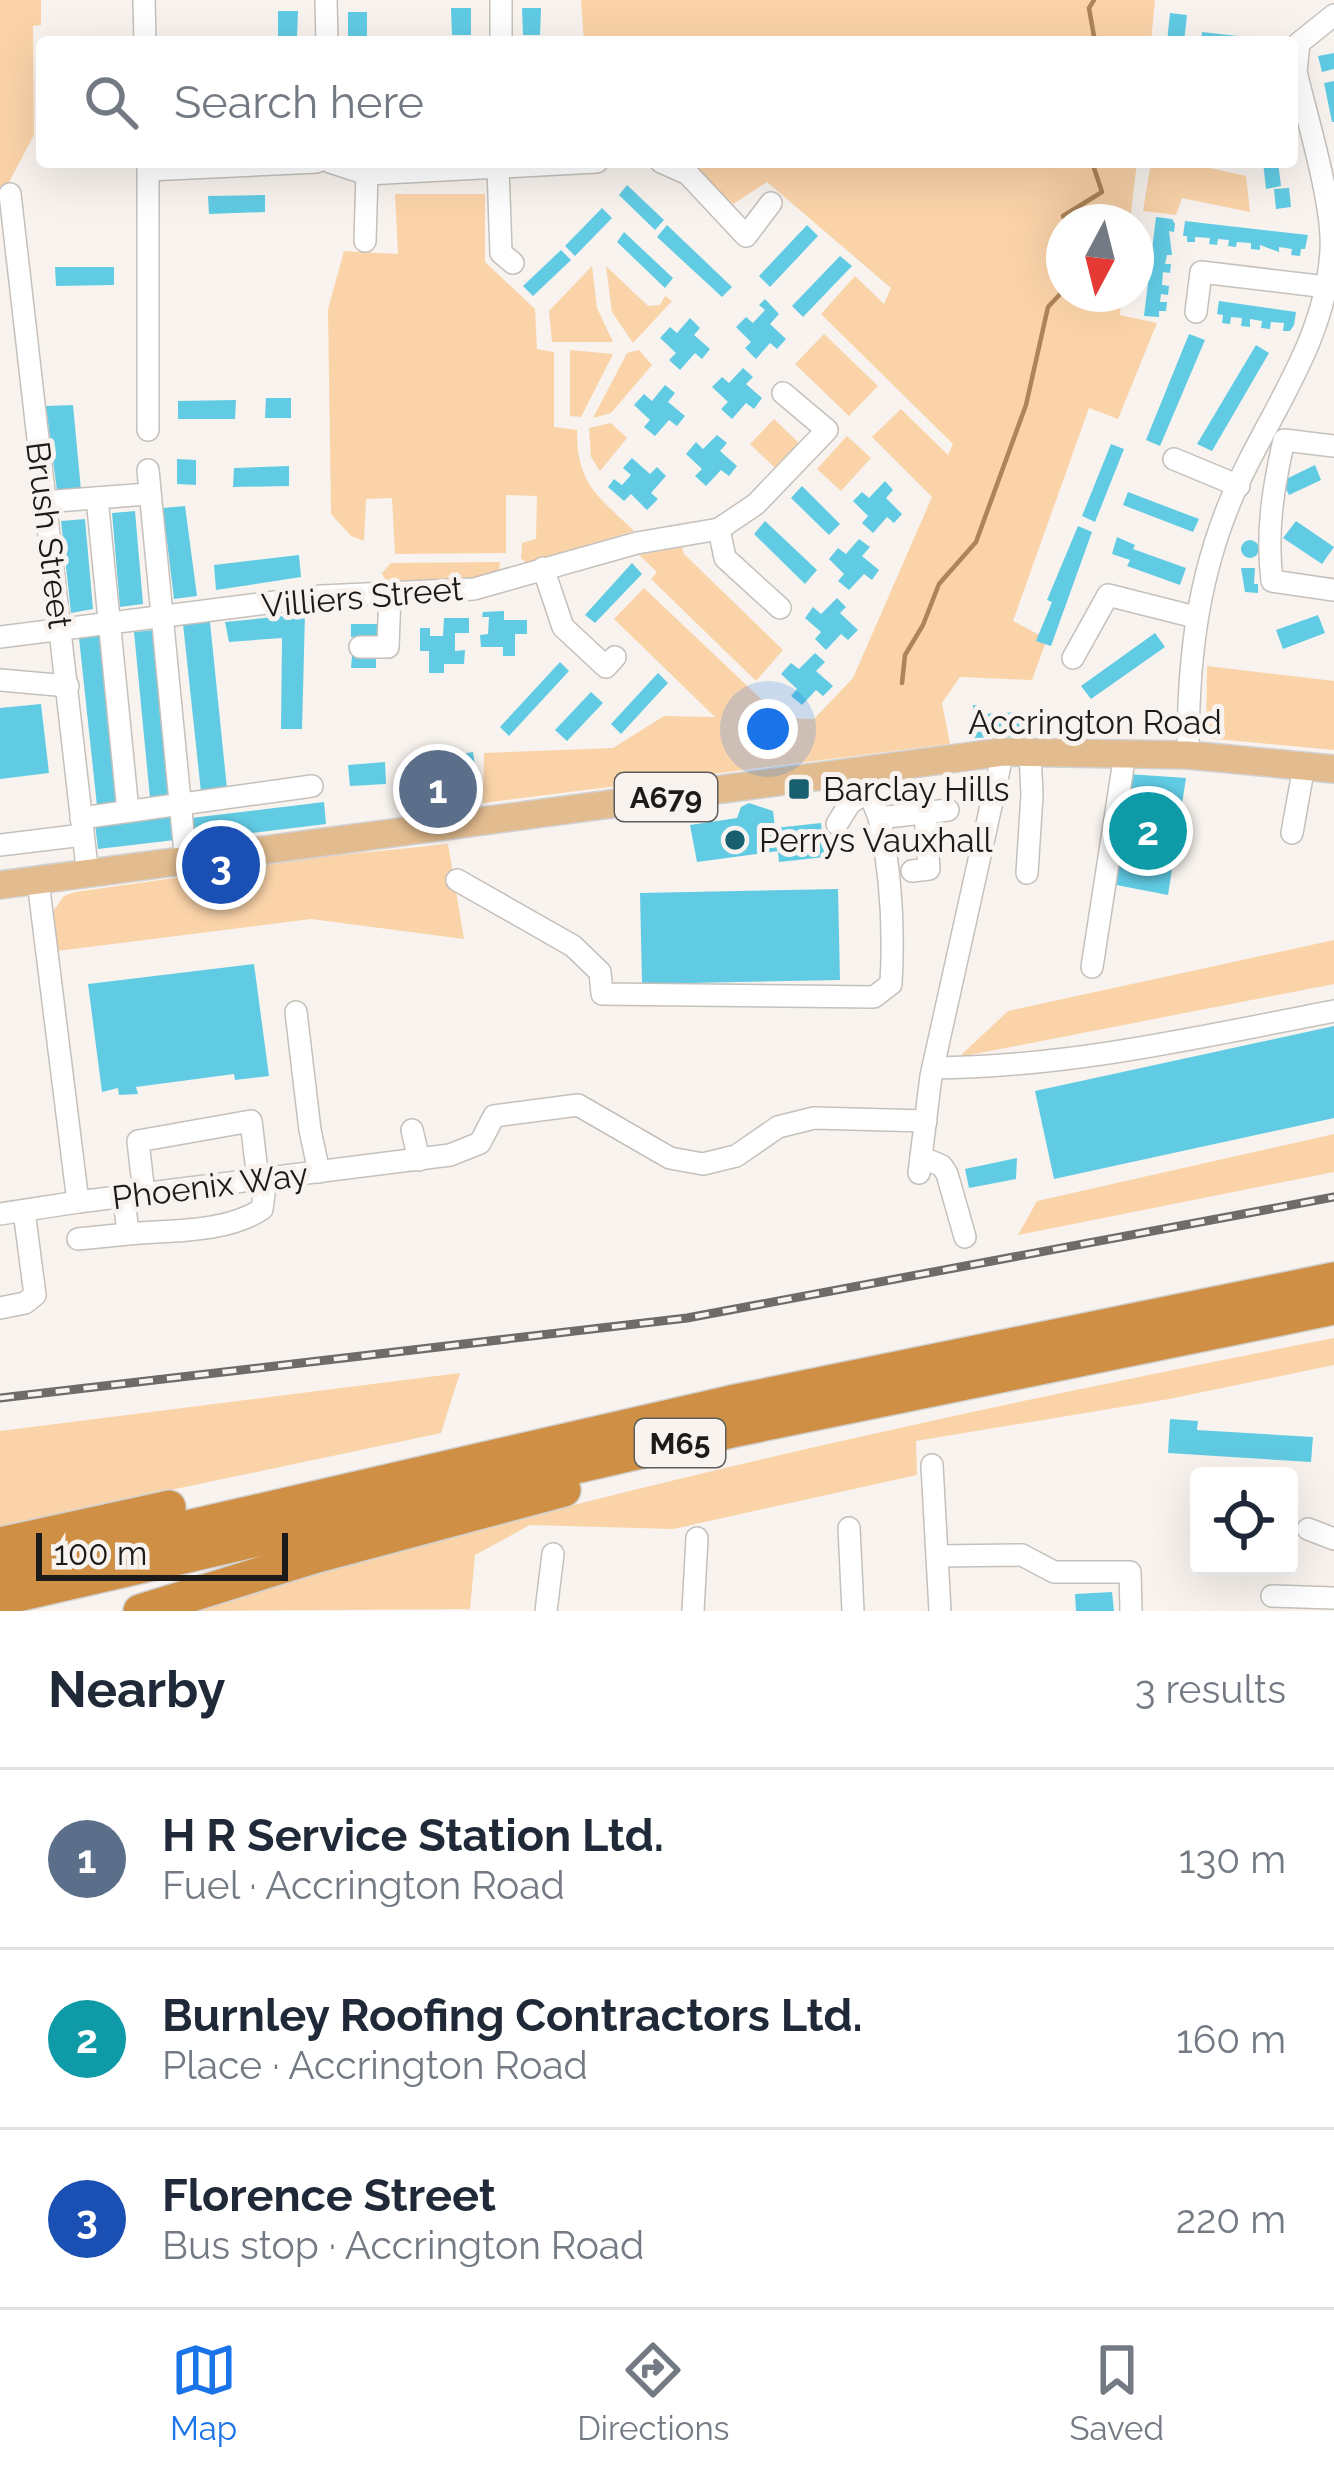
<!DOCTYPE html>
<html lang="en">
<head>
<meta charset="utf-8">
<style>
  body { margin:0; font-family:Raleway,sans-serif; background:#f6f6f7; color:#1f2937 }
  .controls { position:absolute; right:36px; bottom:36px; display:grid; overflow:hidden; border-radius:12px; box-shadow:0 12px 48px #0002 }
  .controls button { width:108px; height:108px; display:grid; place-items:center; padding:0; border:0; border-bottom:3px solid #e0e1e3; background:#fff; color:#1f2937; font:60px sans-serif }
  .compass { position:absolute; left:1046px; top:204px; width:108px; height:108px; border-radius:50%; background:#fff; box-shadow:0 12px 48px #0002; rotate:187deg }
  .scale { position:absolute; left:36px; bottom:30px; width:252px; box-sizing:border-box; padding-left:12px; border:6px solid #1d1b19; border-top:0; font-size:33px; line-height:42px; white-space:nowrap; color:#1d1b19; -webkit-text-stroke:9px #f8f3ee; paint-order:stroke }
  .you { position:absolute; left:768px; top:729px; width:42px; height:42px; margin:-30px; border:9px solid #fff; border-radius:50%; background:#1a73e8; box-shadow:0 0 0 18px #1a73e833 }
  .badge { display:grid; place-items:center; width:78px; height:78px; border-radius:50%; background:#1a73e8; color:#fff; font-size:39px; font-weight:700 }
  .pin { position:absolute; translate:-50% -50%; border:6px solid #fff; box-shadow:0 3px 12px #0006 }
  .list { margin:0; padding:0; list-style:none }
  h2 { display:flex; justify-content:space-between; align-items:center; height:156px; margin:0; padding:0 48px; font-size:51px }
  h2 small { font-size:39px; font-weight:400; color:#747a83 }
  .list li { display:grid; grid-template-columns:78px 1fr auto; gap:36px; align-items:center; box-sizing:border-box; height:180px; padding:0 48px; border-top:3px solid #e0e1e3 }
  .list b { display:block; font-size:45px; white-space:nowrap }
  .list p { margin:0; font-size:39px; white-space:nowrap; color:#747a83 }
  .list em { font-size:39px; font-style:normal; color:#747a83 }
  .icon { flex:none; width:66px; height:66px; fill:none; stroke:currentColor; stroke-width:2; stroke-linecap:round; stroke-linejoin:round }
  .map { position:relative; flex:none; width:1334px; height:1611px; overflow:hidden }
  .search { position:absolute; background:#fff; box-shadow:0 12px 48px #0002; left:36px; right:36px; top:36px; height:132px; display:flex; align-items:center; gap:30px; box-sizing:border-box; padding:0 42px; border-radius:12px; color:#747a83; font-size:45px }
  .sheet { height:696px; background:#fff }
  nav { display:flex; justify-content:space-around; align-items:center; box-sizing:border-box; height:168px; border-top:3px solid #e0e1e3; background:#fff; font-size:33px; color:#747a83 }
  nav a { display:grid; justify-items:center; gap:6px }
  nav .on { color:#1a73e8 }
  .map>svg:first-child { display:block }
  .green { fill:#fad3a9 }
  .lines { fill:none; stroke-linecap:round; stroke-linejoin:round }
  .stream { stroke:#ae8559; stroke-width:4.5 }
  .building { fill:#61cbe4 }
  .minor-casing { stroke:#c5c0bb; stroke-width:24 }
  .major-casing { stroke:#d2d1d1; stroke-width:30 }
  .highway-casing { stroke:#d2d1d1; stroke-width:36 }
  .minor { stroke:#fff; stroke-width:21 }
  .major { stroke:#e2bc8f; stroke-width:27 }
  .highway { stroke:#cf8f44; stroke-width:33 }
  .rail-casing { stroke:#6e6b68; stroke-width:9 }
  .rail { stroke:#f8f3ee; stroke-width:4.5; stroke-dasharray:14; stroke-linecap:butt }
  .poi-dot { fill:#186070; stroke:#f8f3ee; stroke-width:4.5 }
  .labels { text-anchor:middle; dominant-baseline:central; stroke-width:10; stroke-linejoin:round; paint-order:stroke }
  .shield { fill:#f8f3ee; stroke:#5f5c59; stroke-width:3 }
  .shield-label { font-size:30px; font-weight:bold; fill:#1d1b19 }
  .street-label { font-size:33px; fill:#1d1b19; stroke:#f8f3ee }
  .poi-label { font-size:33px; fill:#1d1b19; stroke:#f8f3ee; text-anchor:start }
</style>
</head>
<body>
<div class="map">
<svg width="1334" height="1611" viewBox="0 0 1334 1611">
  <rect width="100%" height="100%" fill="#f8f3ee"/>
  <!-- green -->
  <g class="green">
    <polygon points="0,0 41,0 41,25 33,26 34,135 0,199"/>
    <polygon points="581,0 1155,0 1151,42 584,42"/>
    <polygon points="687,162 1137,162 1130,222 1064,222 1064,294 1122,294 1120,315 1157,323 1118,419 1089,408 1013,621 1047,639 1032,680 960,677 942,703 950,744 483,803 484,753 613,748 664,716 715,717 614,619 644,588 781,718 814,719 853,678 932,497 872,437 901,409 948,455 953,444 821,314 855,276 884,304 891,288 767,182 733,204"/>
    <polygon points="1151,162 1183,162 1246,176 1250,212 1182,198 1176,215 1143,211"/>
    <path d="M395,194H485V262L535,309L537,349L554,352V427L577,430C577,485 597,495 634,531L526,563L521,558L522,543L536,539L537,496L506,495V553L395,554L392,498L366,499L364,541L351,536L331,514L328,309L344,251L398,254Z"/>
    <polygon points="592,266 597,308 613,342 552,342 549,311"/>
    <polygon points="606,266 648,306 660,305 665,296 672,301 633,343 612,312"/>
    <polygon points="824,334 878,386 849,416 795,364"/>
    <polygon points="570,350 613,354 581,417 570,416"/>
    <polygon points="639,350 652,365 611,413 593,418 627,353"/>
    <polygon points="774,419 801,445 777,470 750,444"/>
    <polygon points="611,423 627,438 600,471 591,457 589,428"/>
    <polygon points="847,436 871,458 841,491 817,469"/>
    <polygon points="682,547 684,554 783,650 756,681 651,579 657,572 639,555"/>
    <polygon points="500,562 499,572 483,578 387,584 382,573 391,563"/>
    <polygon points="1207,666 1334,681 1334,750 1206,738"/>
    <polygon points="448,844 464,939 311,919 57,951 52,913 64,896 75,892 330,856"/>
    <polygon points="1334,940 1334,984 959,1057 1008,1011"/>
    <polygon points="1334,1134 1334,1172 1018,1235 1037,1201"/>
    <path d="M1334,1338V1365L1169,1399L916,1441L917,1475L673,1529L530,1525L475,1555L470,1609L189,1611C565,1498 948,1413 1334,1338Z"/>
    <polygon points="460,1373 441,1433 0,1526 0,1431"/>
  </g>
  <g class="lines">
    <!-- stream -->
    <g class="stream">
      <polyline points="1094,0 1089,8 1095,42"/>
      <polyline points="1066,222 1063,216 1102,192 1092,162"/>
      <polyline points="902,683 905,655 923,625 939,584 976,542 1026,405 1048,307 1064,290"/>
    </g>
  </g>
  <!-- building -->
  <g class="building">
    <polygon points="451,8 471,8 471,35 452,35"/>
    <polygon points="522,8 541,8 540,35 523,35"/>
    <polygon points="278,11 298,11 297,38 278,38"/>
    <rect x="348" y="12" width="19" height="26"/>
    <polygon points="1170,13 1187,15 1184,42 1167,42"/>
    <polygon points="1202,32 1264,39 1264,42 1201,42"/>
    <polygon points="1334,53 1334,69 1322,72 1318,56"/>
    <polygon points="1334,81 1334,122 1332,122 1324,83"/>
    <polygon points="1263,162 1278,162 1281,186 1266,189"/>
    <polygon points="627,185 664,220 655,230 619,195"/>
    <polygon points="1289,188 1291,207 1276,209 1274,189"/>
    <polygon points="265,195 265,212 209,214 208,196"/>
    <polygon points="602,208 612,218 575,256 565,246"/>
    <polygon points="1156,217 1172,219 1175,224 1174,232 1169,231 1172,255 1167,255 1165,264 1171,264 1170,273 1163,272 1162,285 1169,286 1168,295 1161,294 1160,302 1167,302 1166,311 1159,311 1159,317 1144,316"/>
    <polygon points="1185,221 1308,235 1305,249 1301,249 1300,256 1291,255 1292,249 1279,247 1279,252 1260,245 1260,250 1251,249 1251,243 1237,242 1236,247 1228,246 1229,240 1218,239 1217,245 1209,244 1210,238 1195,237 1195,242 1187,242 1187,236 1183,236"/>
    <polygon points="667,225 732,287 722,297 657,237"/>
    <polygon points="807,225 818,236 770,287 759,276"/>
    <polygon points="624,232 673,278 665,288 617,242"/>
    <polygon points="561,250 571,260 533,296 523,286"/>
    <polygon points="840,256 852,266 803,317 792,306"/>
    <polygon points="55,267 114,267 114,285 56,286"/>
    <polygon points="765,299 779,314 770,324 786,339 777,349 770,343 756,359 745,348 751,342 736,327 746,317 753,323 765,310 759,305"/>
    <polygon points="1219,301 1296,312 1294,325 1290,331 1283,331 1284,323 1271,322 1270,329 1261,328 1262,321 1250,319 1250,327 1241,326 1242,318 1231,317 1230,324 1222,323 1223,315 1217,314"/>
    <polygon points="690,318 700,328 694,335 710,349 702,359 695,353 680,370 669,360 676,353 660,338 670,327 677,333"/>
    <polygon points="1189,334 1205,340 1160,446 1146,440"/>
    <polygon points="1256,345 1269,353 1212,451 1197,444"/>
    <polygon points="743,368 753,377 746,384 762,398 754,409 746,403 732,419 721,409 728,402 712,387 722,377 729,383"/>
    <polygon points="665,385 675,393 668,402 685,416 677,426 669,420 655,436 644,427 650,420 634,405 644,394 652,401"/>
    <polygon points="266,398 291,398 291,418 265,418"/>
    <polygon points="236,400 235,419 178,419 178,401"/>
    <polygon points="73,405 81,490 57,491 46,406"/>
    <polygon points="717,435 727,443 720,451 737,466 729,476 721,470 706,486 695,476 702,469 686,454 696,442 703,449"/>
    <polygon points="1111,444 1124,449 1095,522 1082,516"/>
    <polygon points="632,458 650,474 657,467 666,476 651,493 658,499 647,510 631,494 624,501 608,487 614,479 622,485 631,475 623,468"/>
    <polygon points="177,459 196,460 196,485 177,484"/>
    <polygon points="1315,465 1321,480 1289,495 1282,481"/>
    <polygon points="289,466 289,486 233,487 234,468"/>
    <polygon points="885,481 893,490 886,498 902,514 894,523 887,517 873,533 862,523 868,516 853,501 862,492 869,498"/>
    <polygon points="802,486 840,524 829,535 791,498"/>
    <polygon points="1128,492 1199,519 1193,532 1123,505"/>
    <polygon points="185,506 197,596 174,599 163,508"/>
    <polygon points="135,511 143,604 120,607 112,513"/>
    <polygon points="85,519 93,609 71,613 61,521"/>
    <polygon points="765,521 817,570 805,584 754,534"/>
    <polygon points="1296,521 1334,547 1322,564 1283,538"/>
    <polygon points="1078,526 1092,532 1051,646 1036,641 1052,602 1047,600"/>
    <polygon points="1117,537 1135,545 1133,549 1186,568 1180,585 1127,566 1130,560 1112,554"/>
    <polygon points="859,539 870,547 862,556 879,570 872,580 864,574 849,590 838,581 844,574 829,559 838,548 846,554"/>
    <circle cx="1250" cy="549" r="9"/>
    <polygon points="299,555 301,577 216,590 214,565"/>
    <polygon points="632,563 642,574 595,623 585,615"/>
    <polygon points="1241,568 1255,568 1254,584 1258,584 1258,593 1245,592"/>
    <polygon points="837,598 846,607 840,613 858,630 848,640 841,634 826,650 815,639 821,632 805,618 813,607 821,614"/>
    <polygon points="504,611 504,620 527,620 527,634 515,634 515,656 503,656 503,647 481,647 480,635 488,634 489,617 482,617 483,612"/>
    <polygon points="305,614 302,729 281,729 282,638 229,642 225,622"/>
    <polygon points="1318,615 1325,633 1283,649 1276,630"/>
    <polygon points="444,618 469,618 469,633 455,633 455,651 465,650 464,664 444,664 444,673 429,673 429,651 420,651 420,628 430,628 430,636 443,636"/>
    <polygon points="210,622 227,789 201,792 183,624"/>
    <polygon points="351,624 377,624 377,636 351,637"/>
    <polygon points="155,630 173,796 150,798 134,632"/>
    <polygon points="1155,633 1165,647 1091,699 1081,686"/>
    <polygon points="105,635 121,804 97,806 79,638"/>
    <polygon points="815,653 825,662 816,671 833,686 823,696 816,690 802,705 791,696 797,689 781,674 791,663 799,669"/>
    <polygon points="352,656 376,656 376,668 351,668"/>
    <polygon points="560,662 569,671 509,736 500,727"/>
    <polygon points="658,673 668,683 621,734 611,724"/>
    <polygon points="591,692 603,703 567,741 555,730"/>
    <polygon points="41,704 49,773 0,779 0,708"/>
    <polygon points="973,705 979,705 980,714 1021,712 1022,736 974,738"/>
    <polygon points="473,752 475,767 435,772 433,758"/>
    <polygon points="385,762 386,784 350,786 348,765"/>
    <polygon points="1128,774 1186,778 1168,895 1111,884"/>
    <polygon points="324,802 326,824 194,840 191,818"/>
    <polygon points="749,803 773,811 775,828 821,823 825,857 779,862 778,851 697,862 690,825 737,818 741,807"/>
    <polygon points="173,816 175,840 98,849 95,824"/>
    <polygon points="838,889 840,980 642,984 640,893"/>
    <polygon points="254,964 269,1076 235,1080 234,1074 136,1087 138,1094 119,1095 118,1088 102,1092 88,984"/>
    <polygon points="1334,1026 1334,1118 1054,1179 1035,1091"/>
    <polygon points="1017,1158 1016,1179 969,1188 965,1169"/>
    <polygon points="1170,1419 1198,1421 1197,1430 1313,1437 1311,1462 1168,1453"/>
    <polygon points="1112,1592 1114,1611 1076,1611 1075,1594"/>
  </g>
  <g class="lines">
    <defs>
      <g id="minor">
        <polyline points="144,0 145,42"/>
        <polyline points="326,0 327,42"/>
        <polyline points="501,0 501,42"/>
        <polyline points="330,162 367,174 597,162"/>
        <polyline points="661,162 688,174 746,236 771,203"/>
        <polyline points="498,168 501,253 513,263"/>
        <polyline points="148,170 317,162"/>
        <polyline points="10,194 88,876"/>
        <polyline points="365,241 367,174"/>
        <polyline points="1196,312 1201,272 1327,287"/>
        <polyline points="148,430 148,162"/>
        <path d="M1334,446L1284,440C1273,488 1266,532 1272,581L1334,590"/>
        <polyline points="1174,459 1239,486"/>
        <polyline points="148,470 186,863"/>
        <polyline points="97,498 128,811"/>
        <polyline points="43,502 148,494"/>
        <polyline points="719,529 725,558 780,608"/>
        <polyline points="543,568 563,627 606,667 615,657"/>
        <polyline points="0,637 322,596 474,589 637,543 719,529 756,504 827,430 783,393"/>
        <polyline points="360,647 388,647 390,593"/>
        <polyline points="1073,658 1108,595 1195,617"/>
        <polyline points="0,680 68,686"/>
        <path d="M1188,755C1188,670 1195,592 1226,512C1260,423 1325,350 1331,251C1334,206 1307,118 1296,72L1299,43L1334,15"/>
        <polyline points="415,800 466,794"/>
        <polyline points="81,818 312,786"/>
        <polyline points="879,818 948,810"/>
        <polyline points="837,824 850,803 866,793"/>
        <polyline points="417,830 413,784 465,780 467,823"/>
        <polyline points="1292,833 1304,766"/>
        <polyline points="0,845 83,835"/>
        <polyline points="912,871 929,869 925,813"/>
        <polyline points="1027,873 1032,795 1030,752"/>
        <path d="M457,880L573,946L600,972L602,994L874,997L891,984C894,931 891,874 880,822C876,802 863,790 860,769"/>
        <polyline points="38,881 78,1202 450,1155 480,1143 494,1116 578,1105 670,1158 703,1164 736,1156 778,1127 814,1118 926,1121"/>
        <polyline points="1092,967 1125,754"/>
        <polyline points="296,1012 310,1130 319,1172"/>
        <path d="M933,1068C1069,1067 1200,1037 1334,1011"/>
        <polyline points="412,1130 419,1160"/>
        <polyline points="921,1157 942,1166 947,1174 965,1237"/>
        <polyline points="919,1173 931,1076 1003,752"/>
        <polyline points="144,1194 138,1141 251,1121 258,1180"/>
        <path d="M124,1197L128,1234C170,1230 226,1233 262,1209L266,1179"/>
        <polyline points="0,1214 78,1202"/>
        <polyline points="78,1239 128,1234"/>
        <polyline points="0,1308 25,1303 35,1295 24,1211"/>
        <polyline points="932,1465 940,1611"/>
        <polyline points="849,1528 853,1611"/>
        <polyline points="1308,1529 1334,1539"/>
        <polyline points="937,1556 1022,1555 1054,1572 1130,1572 1131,1611"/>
        <polyline points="1272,1596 1334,1598"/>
        <polyline points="546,1611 553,1554"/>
        <polyline points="693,1611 697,1538"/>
      </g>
      <polyline id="major" points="0,885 1003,752 1188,755 1334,769"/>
      <g id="highway">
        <polyline points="0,1544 169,1507"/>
        <polyline points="0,1570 731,1402 1334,1279"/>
        <polyline points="0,1599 741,1429 1334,1308"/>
        <polyline points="140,1611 317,1556 564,1490"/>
      </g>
    </defs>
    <!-- minor casing -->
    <use href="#minor" class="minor-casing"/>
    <!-- major casing -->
    <use href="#major" class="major-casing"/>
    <!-- highway casing -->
    <use href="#highway" class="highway-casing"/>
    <!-- minor -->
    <use href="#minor" class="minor"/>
    <!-- major -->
    <use href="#major" class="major"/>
    <!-- highway -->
    <use href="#highway" class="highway"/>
    <defs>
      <polyline id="rail" points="0,1398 687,1318 1334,1197"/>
    </defs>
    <!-- rail casing -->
    <use href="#rail" class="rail-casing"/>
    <!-- rail -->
    <use href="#rail" class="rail"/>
  </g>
  <!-- markers -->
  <g class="poi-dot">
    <rect x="787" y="777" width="24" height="24" rx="6"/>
    <circle cx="735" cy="840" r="12"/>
  </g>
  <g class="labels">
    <!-- shield labels -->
    <g class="shield">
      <rect x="615" y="773" width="102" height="48" rx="9"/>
      <rect x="635" y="1419" width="90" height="48" rx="9"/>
    </g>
    <g class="shield-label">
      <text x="666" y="797">A679</text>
      <text x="680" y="1443">M65</text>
    </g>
    <!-- street labels -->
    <g class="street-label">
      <text transform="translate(49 535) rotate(83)">Brush Street</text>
      <text transform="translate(362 597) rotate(-5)">Villiers Street</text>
      <text x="1095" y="722">Accrington Road</text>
      <text transform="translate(210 1186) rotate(-7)">Phoenix Way</text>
    </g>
    <!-- poi labels -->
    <g class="poi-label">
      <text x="823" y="789">Barclay Hills</text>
      <text x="759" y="840">Perrys Vauxhall</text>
    </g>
  </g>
</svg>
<div class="controls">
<button><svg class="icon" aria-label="locate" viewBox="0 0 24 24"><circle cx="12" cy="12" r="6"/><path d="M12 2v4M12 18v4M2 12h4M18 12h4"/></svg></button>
</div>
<svg class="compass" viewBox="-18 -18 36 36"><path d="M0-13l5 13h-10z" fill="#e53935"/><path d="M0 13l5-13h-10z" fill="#747a83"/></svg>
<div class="scale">100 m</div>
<div class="you"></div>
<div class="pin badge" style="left:438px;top:789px;background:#5c6f8a">1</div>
<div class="pin badge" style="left:1148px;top:831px;background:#0f9aa8">2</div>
<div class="pin badge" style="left:221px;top:865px;background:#1a4fb4">3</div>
<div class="search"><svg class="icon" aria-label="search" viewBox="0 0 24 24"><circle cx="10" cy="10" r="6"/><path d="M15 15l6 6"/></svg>Search here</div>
</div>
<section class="sheet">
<h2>Nearby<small>3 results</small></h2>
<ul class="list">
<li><span class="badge" style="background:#5c6f8a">1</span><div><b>H R Service Station Ltd.</b><p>Fuel · Accrington Road</p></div><em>130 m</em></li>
<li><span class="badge" style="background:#0f9aa8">2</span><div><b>Burnley Roofing Contractors Ltd.</b><p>Place · Accrington Road</p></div><em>160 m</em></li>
<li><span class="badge" style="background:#1a4fb4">3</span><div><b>Florence Street</b><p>Bus stop · Accrington Road</p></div><em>220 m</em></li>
</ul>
</section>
<nav>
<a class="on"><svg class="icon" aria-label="map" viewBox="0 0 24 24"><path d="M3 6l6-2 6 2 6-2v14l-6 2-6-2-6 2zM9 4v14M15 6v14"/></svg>Map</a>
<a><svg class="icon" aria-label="directions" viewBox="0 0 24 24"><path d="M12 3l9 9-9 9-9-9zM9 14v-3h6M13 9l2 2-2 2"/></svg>Directions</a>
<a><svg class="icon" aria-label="saved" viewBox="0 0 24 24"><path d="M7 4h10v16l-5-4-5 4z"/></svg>Saved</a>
</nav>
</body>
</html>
